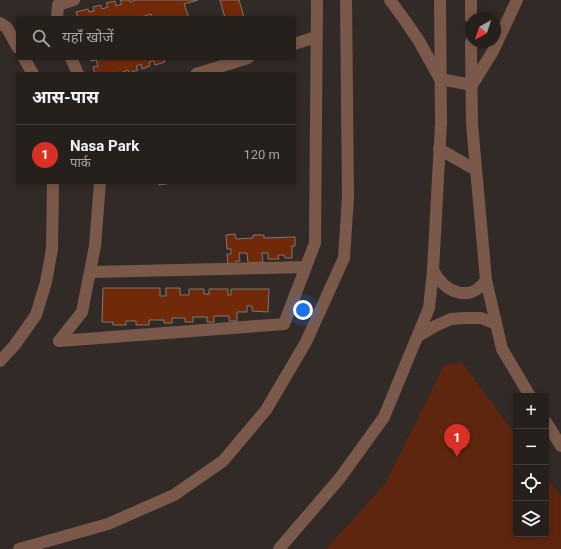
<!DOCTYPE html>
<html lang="hi">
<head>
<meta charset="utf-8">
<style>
  body { margin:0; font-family:Roboto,"Noto Sans Devanagari",sans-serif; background:#2e2826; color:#f1f3f6 }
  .controls { position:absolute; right:12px; bottom:12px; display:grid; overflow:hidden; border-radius:4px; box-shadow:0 2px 6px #0003 }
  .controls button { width:36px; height:36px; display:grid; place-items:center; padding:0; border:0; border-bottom:1px solid #423e3b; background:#26201d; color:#f1f3f6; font:20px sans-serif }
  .compass { position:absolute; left:465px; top:12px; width:36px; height:36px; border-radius:50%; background:#26201d; box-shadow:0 2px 6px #0003; rotate:219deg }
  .you { position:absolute; left:303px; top:310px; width:14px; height:14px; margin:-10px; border:3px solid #fff; border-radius:50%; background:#1a73e8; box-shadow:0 0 0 6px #1a73e833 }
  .badge { display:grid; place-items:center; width:26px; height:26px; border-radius:50%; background:#d93025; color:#fff; font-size:13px; font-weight:700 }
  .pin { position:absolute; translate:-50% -33px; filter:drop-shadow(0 1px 2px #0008) }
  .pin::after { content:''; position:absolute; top:21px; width:14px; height:12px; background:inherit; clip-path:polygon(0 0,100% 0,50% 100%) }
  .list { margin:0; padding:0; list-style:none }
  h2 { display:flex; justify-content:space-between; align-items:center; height:52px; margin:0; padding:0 16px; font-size:17px }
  h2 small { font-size:13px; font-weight:400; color:#a4a3a4 }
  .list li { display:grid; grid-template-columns:26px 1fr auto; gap:12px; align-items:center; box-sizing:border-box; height:60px; padding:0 16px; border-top:1px solid #423e3b }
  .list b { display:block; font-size:15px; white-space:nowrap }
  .list p { margin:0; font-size:13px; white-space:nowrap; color:#a4a3a4 }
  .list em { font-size:13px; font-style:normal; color:#a4a3a4 }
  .icon { flex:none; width:22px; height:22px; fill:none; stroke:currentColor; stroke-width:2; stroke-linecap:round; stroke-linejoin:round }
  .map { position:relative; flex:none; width:561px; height:549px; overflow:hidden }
  .search { position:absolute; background:#26201d; box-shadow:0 2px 6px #0003; left:16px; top:16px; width:280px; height:44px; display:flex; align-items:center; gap:10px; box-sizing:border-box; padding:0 14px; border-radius:4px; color:#a4a3a4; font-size:15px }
  .panel { position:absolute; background:#26201d; box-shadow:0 2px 6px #0003; left:16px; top:72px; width:280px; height:112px; border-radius:4px }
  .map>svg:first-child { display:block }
  .green { fill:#5f260f }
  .building { fill:#702a0a; stroke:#807672 }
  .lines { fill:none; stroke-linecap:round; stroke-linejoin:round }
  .minor { stroke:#7a594b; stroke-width:12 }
</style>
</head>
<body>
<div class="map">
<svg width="561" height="549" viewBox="0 0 561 549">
  <rect width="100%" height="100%" fill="#322a27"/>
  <!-- green -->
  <polygon class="green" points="462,362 516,436 516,534 546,534 546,477 561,496 561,549 326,549 385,484 444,365"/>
  <!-- building -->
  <g class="building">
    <polygon points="120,0 129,0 130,2 135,0 198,0 184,4 189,18 152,18 151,14 138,18 78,18 76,12 88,9 89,12 94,11 93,7 101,5 102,9 108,7 106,3 115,1 116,6 122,4"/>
    <polygon points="220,0 239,0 244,17 241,18 225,18"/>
    <polygon points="90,58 168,58 164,59 165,62 155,65 154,61 149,62 150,66 142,69 141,64 136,66 138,70 129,73 128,70 123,72 124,74 116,74 115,72 111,74 95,74 93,67 98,66 96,60 91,61"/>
    <polygon points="159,182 180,182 159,185"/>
    <polygon points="235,234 236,239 253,238 253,235 264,235 264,238 295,237 295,246 292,246 292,258 285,258 284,255 278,255 279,259 268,259 268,253 262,253 263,262 248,263 247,253 239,253 240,261 236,261 236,264 228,264 227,254 231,254 231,249 227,249 226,235"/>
    <polygon points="103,288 160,288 160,296 166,296 166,288 180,288 180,295 189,295 189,289 204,289 204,294 209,294 209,289 228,289 228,295 231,295 231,289 269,289 268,312 252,311 252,306 247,306 247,312 237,312 237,321 229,321 229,316 214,316 214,322 207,322 207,317 193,317 193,322 185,322 185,318 172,318 172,323 164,323 164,320 149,320 149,325 136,325 136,321 126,321 126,325 113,325 113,322 102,322"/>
  </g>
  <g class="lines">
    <!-- minor -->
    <g class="minor">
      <polyline points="390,0 406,22 419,41 440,79 472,85 493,51 517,0"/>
      <polyline points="471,0 471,18"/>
      <polyline points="57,18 58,5 74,0"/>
      <polyline points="0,23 7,28 18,48"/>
      <polyline points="471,42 472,124 486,280 502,349 530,396"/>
      <polyline points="294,44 316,37"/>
      <polyline points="24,58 33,74"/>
      <polyline points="71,58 78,74"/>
      <polyline points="196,74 248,58"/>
      <polyline points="439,149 476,170"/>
      <path d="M433,270C444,292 470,304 486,280"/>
      <polyline points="90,272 306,267"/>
      <polyline points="418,336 435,326 451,319 463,318 481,318 496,324"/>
      <polyline points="59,341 284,324 315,243 317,0"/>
      <polyline points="59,341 82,312 95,246 100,182"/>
      <polyline points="0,361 14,346 36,315 46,282 52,249 53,182"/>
      <polyline points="546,422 561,446"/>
      <polyline points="19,549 108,524 174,495 223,461 266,410 306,342 344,258 348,197 346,0"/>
      <polyline points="279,549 340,478 384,417 429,308 433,270 441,123 440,0"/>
    </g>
  </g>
</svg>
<div class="controls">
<button>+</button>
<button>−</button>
<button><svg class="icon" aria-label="locate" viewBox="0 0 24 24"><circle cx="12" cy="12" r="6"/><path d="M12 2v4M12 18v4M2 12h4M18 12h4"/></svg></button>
<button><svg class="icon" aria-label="layers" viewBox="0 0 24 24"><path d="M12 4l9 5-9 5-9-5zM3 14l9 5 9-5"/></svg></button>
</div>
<svg class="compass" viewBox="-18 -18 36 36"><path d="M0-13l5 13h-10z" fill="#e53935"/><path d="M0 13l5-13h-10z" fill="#a4a3a4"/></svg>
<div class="you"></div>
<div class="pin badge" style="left:457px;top:457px">1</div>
<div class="search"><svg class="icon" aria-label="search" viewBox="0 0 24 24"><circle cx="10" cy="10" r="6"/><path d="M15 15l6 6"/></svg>यहाँ खोजें</div>
<section class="panel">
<h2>आस-पास<small></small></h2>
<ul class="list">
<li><span class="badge">1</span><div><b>Nasa Park</b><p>पार्क</p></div><em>120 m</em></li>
</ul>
</section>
</div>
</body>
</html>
